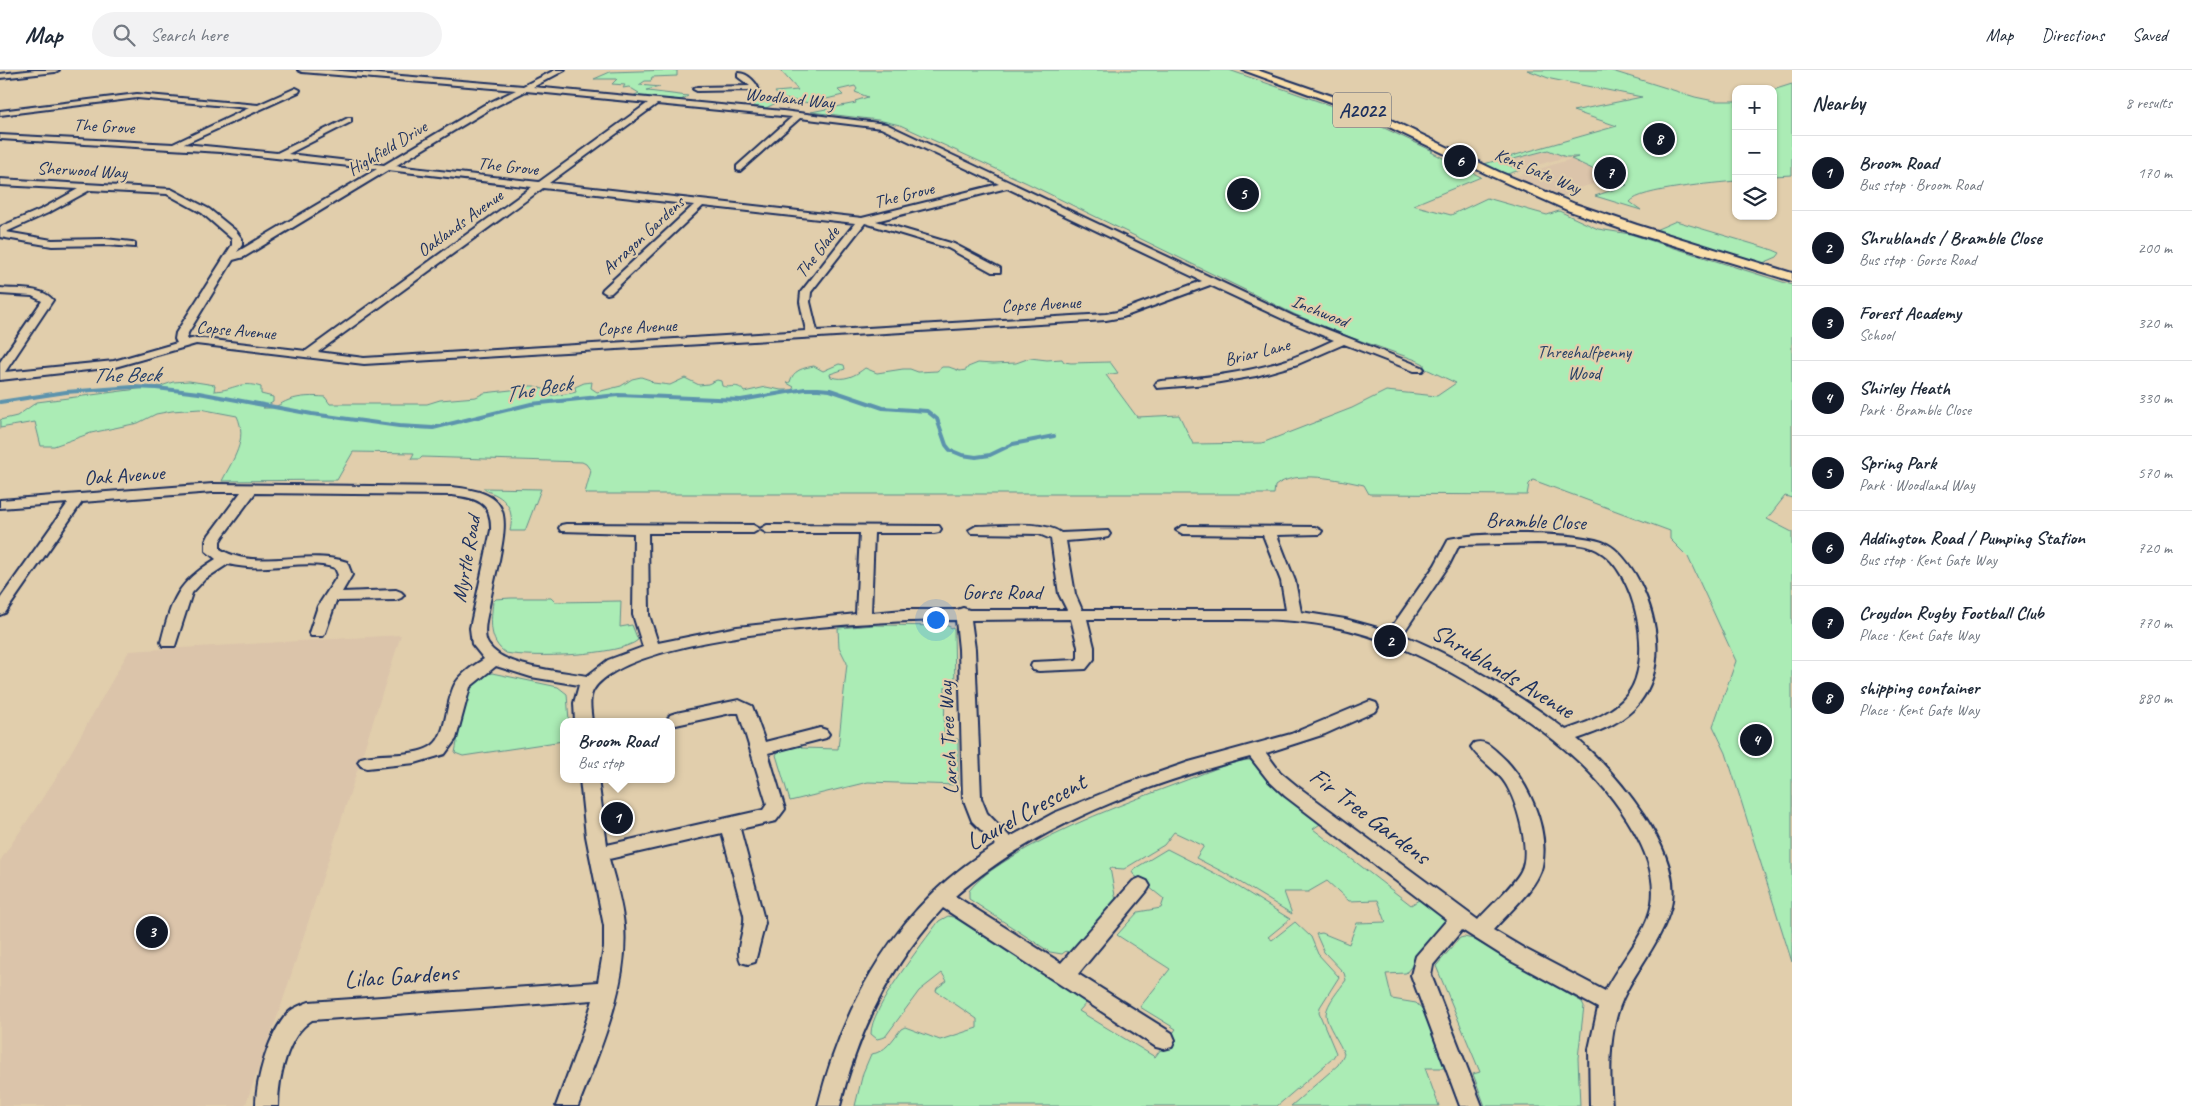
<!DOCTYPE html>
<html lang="en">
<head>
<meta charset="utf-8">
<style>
  body { margin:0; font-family:Caveat,sans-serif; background:#f2f2f3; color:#1f2937 }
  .controls { position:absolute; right:15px; top:15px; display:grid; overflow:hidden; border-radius:10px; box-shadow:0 1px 4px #0004 }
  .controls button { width:45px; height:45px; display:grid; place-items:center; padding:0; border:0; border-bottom:1px solid #e0e1e3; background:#fff; color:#1f2937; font:25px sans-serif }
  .you { position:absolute; left:935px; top:549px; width:18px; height:18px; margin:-12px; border:4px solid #fff; border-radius:50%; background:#1a73e8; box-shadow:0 0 0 8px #1a73e833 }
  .badge { display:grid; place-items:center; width:32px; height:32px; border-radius:50%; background:#111827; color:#fff; font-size:16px; font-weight:700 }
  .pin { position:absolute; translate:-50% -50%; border:2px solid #fff; box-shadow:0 1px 5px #0006 }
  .popup { position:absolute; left:560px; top:648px; width:115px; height:65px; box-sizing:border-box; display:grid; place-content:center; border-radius:10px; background:#fff; filter:drop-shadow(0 1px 4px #0005); font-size:16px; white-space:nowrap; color:#747a83 }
  .popup b { font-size:19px; color:#1f2937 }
  .popup::after { content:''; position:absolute; left:50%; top:100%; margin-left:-10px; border:10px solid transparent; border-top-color:#fff }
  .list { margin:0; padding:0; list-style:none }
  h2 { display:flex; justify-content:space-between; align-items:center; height:65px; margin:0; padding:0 20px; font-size:21px }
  h2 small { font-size:16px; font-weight:400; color:#747a83 }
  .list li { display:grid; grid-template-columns:32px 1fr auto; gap:15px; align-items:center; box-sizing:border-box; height:75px; padding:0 20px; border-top:1px solid #e0e1e3 }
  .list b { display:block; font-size:19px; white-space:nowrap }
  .list p { margin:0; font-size:16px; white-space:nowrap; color:#747a83 }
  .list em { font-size:16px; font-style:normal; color:#747a83 }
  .icon { flex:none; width:28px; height:28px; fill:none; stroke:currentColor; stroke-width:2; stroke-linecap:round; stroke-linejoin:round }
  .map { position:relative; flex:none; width:1792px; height:1036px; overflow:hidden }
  header { display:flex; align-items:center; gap:30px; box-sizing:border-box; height:70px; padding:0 25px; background:#fff; border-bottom:1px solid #e0e1e3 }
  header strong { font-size:24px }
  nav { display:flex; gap:28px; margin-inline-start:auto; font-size:18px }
  .search { width:350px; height:45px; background:#f2f2f3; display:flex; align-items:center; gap:12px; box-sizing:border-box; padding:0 18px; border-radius:28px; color:#747a83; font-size:19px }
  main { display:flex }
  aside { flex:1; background:#fff }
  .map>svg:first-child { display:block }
  .built { fill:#dbc4aa }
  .green { fill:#abecb5; stroke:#638e8a }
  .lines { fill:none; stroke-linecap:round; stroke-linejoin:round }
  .stream { stroke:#5b93ad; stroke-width:4 }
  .minor-casing { stroke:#1b2f5e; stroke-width:4 }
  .major-casing { stroke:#1b2f5e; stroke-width:4 }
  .minor { fill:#e1ceac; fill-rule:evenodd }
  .major { fill:#f9deab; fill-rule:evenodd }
  .labels { text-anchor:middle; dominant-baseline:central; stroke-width:4.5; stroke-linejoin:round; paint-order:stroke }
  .far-street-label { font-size:18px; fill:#1b2f5e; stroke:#e1ceac }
  .far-park-label { font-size:18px; fill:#294267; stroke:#e1ceac }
  .shield { fill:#e1ceac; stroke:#565f75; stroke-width:1 }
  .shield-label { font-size:20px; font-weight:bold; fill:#1b2f5e }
  .street-label { font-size:21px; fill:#1b2f5e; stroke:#e1ceac }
  .water-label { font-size:22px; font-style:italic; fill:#26406b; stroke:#e1ceac }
  .near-street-label { font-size:25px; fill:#1b2f5e; stroke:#e1ceac }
</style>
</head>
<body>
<header>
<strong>Map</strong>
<div class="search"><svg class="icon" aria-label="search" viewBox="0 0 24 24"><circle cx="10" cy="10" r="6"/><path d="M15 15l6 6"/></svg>Search here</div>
<nav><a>Map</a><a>Directions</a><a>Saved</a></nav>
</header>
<main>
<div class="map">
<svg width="1792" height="1036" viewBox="0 0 1792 1036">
  <rect width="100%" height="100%" fill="#e1ceac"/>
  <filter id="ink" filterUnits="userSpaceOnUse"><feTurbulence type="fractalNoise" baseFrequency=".02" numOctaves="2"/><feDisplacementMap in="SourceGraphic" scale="10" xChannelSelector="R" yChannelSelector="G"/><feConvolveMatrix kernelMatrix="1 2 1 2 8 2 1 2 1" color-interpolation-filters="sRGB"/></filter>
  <g filter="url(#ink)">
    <!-- built -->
    <g class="built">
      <polygon points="1548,80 1566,87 1520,100 1501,92"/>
      <polygon points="1571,89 1613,109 1571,120 1569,124 1564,126 1514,107"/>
      <polygon points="401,565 282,933 245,1036 0,1036 0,791 58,705 129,581"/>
    </g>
    <!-- green -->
    <g class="green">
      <polygon points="670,0 677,0 677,6 652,7 651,11 645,11 639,15 660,17 646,20 648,21 688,26 681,30 633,26 639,23 629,17 623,18 625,15 612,14 617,9 594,9 610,2"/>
      <path d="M780,0H1229L1352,43L1433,81L1431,82L1481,107L1413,135L1451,145L1487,128L1547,145L1559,141L1598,159L1630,164L1792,215V428L1785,426L1767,449L1792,462V892L1726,683L1713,656L1736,591L1688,487L1670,469V461L1533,410L1529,414L1527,425L1369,424L1364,415C1340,410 1296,399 1275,416L1274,424H587L585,423L591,401L586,394L582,392L422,387L420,389H411L414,383L353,382L337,410L222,411C233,389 248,370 237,346L200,339L172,341L156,344L138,353L91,363L54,376H41L35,352L0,358V350L17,346L37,332L161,316L173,312L189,311L215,315L214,321C235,320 239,310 261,317V324L273,327V332L263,338C277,339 278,334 289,330C301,326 313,326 325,327L330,334H427L440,330L476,327L484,323L511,320L520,316H534L546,320L544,325C551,326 570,324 576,322L575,317L584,313L592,312L591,318L597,322L621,316L632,309L641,307L650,310L653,313L670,315L685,308L699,315L708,314L717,310L721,311L722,316C731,319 738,312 744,322L766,317L781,320H792L794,317L787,313L790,312C793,300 803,298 814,296L823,301L839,294L844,295L845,299L830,304L831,307C844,311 855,306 865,298L877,303L903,299H910L918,302L937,301L942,297H949L960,301L966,300L968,297L978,293L993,294L1016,293L1030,288L1047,290L1062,289L1064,292L1071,293L1110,292L1118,303L1106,305L1137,347L1179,345L1193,374L1262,373L1352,338L1386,321L1437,326L1456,313L1424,298V294L1416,290L1350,267L1296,245L1027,113L900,55L878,50L811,42L856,33L855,31L868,27L855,22L857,19L855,16L838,20L843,25L810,33L784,29L766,38L753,36L756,31H772L779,27L775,22L798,20Z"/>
      <path d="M1527,0H1609L1695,27L1714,31H1736V111C1717,113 1639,119 1630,132L1641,140L1595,126L1627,115L1571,89L1578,87H1566L1548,80L1502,92L1520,100L1507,104L1484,94L1617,56L1573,41L1642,27L1551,9Z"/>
      <polygon points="1792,14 1792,105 1773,106 1773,20"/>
      <polygon points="1676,151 1773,180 1780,183 1777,187 1763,193 1653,161"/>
      <path d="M483,418L541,419L525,461H510C514,443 509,430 492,423C488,421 484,420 483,418Z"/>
      <path d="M511,528H551L555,532L621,531L620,557L632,555L638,570C620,586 530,588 506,583C488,571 491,550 493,532L496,529Z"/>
      <polygon points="875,555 948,556 954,559 955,617 945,617 944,669 958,669 958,715 868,712 790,731 776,685 779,680 801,674 802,678 838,679 847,593 839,577 838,558"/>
      <path d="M492,603L558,617L567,624L569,652H563V671L463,686L455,683C460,659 463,607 492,603Z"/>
      <path d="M1252,690L1323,752L1313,759L1411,835L1422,828L1445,846V855L1406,903L1386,904L1392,929L1416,933L1428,944L1448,998H1425L1439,1036H1291L1338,995L1344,984C1340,972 1326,955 1326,944C1327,933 1340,919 1346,910L1344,903L1324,882L1316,864L1322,863L1349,874L1357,853L1386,852L1378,830L1349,831L1327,811L1308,822H1284L1292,844L1223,802L1196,788L1204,776L1174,762L1164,775L1124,799L1110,798L1116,831L1071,885L1066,881L1062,884L1050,882L969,829V821C979,808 993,799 1007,790C1062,756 1123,734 1184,711C1200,705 1236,689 1252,690Z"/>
      <path d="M1167,779L1224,808L1290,849L1268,867L1272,870L1295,852L1311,867L1318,884L1339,907L1320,937L1319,943L1336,983L1332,989L1277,1036H855L863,1003L871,984C885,983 893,969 901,959L905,957L940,970L977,958V949L936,921L937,918L947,911L942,903L919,921L885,967L877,969L871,964C870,939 923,873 939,851L948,846L957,848L1087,932L1079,941L1155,987L1176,959L1140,937L1170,899L1117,865L1138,842L1161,838L1164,829L1134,805L1132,802L1134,799Z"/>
      <polygon points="1464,867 1473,869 1582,932 1584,936 1578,988 1580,1036 1485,1036 1473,1004 1480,1002 1436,896 1460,868"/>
    </g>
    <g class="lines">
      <!-- stream -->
      <polyline class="stream" points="0,332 66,322 133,317 156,318 199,323 312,344 399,356 433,358 531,334 618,325 741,330 805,319 818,319 830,320 883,338 927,341 937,349 946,375 950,380 962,385 976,387 990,385 1013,374 1054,366"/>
      <defs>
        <g id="minor">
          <polygon points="35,0 59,0 55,2 0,8 0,4"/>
          <path d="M298,0H329L523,16L555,0H565L533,17L783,41L886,54L1293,246L1422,297L1424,299L1422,301H1414L1344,274L1298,294L1256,306L1208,314L1157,318L1155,315L1157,312L1161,311C1204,308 1247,303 1287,290C1303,284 1319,277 1334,270L1285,250L1210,215L1123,247L1106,250L364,294L196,274L115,297L0,310V292L42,231L32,226L0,224V218C17,220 41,216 53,230L5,302L114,291L177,273L175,269L176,263L232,175V169L202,143L167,124L90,120L48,143L6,162L52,170L105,169L132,172L135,173V177L105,175L52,176L0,167V157L42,139L78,119L0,115V109L171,119L209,139L236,161L242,169V175L237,182L377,99L221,82L0,69V65L173,74L249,38L137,28L0,45V41L137,24L258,35L296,18L300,20L299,22L184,74L277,83L348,48H351V52L288,84L384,95L484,35L516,20L302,2ZM526,21L648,33L539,112L395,96L490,39ZM657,34L792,47L737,96V100L740,101L800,48L881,58L999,114L862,148L549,113ZM388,100L532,117L306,281L196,268L187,270L188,263L233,190L244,187ZM543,118L694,135L603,219L602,221L607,224L611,223L703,136L855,153L801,222L800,232L806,261L364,288L318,282ZM1007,118L1202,211L1117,242L1106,244L817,261L810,232L811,222L865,153L948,178L992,202H1000V198L954,174L876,151Z"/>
          <path d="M738,3C748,3 759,14 759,23H753L752,20L697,21L693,19L697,17L750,16L738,7Z"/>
          <path d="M213,414L452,417C508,423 509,440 499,490C494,510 490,531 486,551C485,558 484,568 488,574C503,598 561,601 587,606L608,590L643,577L633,545L634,463L561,461L559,458L561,455L566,454L753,455L760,459L767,455L939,456L941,459L939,462L934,463H874L871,543L904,540H957L963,538L969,540H1067L1059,524L1051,469L1039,464L971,463L969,460L976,456C998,456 1043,450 1061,463L1108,461L1110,464L1108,467L1103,468L1066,471L1075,524L1082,540H1286L1281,511L1263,465L1183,464L1176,460L1183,456L1315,457L1322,461L1320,464L1277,465L1295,511L1301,542L1345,549L1389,561L1435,495L1449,469C1478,462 1581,461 1607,474C1619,480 1628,493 1635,504C1657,542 1668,596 1639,633C1624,652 1600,661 1577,669C1616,703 1684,781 1671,836C1663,867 1642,892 1627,920C1608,955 1609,998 1612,1036H1590L1589,979L1598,938L1511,891L1462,860L1433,895L1431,905L1482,1036H1460L1411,905L1416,886L1447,850L1285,726L1268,710L1250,687C1146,714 1037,755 955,826L1061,893L1133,811L1140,808L1147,811L1150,816L1147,821L1078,904L1172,963L1175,970L1172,977L1164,979L1156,977L943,838C890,895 858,961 840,1036H818C844,931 900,831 996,775L972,751L963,728L959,579L956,550C886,550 634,562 594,619C588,628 591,641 592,652H575L574,633L579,615L531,607L496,596L470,617L456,669L445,684L415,693L367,698L361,696L358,692L361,688C381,682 416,688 433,675C447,665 446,630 455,614C462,603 473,596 484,589L472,574L470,558L491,460C492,432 477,428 452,425L255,423L223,466L220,471V479C255,502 307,478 347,492L352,505L342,522L396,520L401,522L404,525L401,528L396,530L336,531L325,563L323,566H311L309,563L318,536L338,505L335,498C315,491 289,496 268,497C254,498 241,497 228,494L205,509L192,523L175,576H163L161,572C172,529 177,513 216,489L206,481V471L209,465L241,422H213L82,432L5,543L0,545V529L68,433L0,438V430ZM760,459L767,463H860L856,544L737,557L658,573L649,545L648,463H753ZM1537,473C1555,474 1580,471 1597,480C1636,500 1654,590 1628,624C1613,644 1588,652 1566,660C1521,626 1455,585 1402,565L1449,495L1459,475ZM1071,549L1078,577V588L1076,590L1033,592L1031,596L1033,600L1039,601L1086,599L1094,589V577L1087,549C1128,549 1169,549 1211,549C1251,549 1290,548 1330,556C1384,566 1429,589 1476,617C1539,655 1597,696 1634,761C1646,782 1656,808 1652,833C1646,866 1619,892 1605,921L1525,879L1493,860C1508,843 1538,817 1542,796C1550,757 1526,706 1497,682C1489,675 1484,670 1474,673L1471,677C1479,690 1494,698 1503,710C1516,727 1532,781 1521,801C1513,816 1489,837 1478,850L1297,716L1280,702L1266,683L1325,664L1376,641L1378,637L1376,633L1370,631L1291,664L1189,692L1123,715L1054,743L1010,767L987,743L981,728L975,579L971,550Z"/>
          <path d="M739,630L752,636L765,672L820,658L826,660L829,664L826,668L768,683L785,739L776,751L740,759L765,853L755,892L748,894L741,892C734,879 746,860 744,845L722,763L609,789C615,811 622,833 624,856C629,915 599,982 578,1036H556L580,971L593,930L312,950C287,965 278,1009 278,1036H256C256,1009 269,963 288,943C294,937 302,935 309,932L598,912L604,877V856L586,766L580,709H598L607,775L763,740L767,734L739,643H731L676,655L671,653L668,649L670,645L676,643Z"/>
        </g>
        <polygon id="major" points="1243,0 1257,0 1364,37 1499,102 1575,134 1637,155 1792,203 1792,211 1627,161 1567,140 1491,106 1356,41"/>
      </defs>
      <!-- minor casing -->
      <use href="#minor" class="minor-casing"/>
      <!-- major casing -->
      <use href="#major" class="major-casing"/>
      <!-- minor -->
      <use href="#minor" class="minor"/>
      <!-- major -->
      <use href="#major" class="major"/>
    </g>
  </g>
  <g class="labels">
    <!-- far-street labels -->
    <g class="far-street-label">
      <text transform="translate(790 28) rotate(6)">Woodland Way</text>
      <text transform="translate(104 56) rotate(3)">The Grove</text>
      <text transform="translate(387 78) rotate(-31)">Highfield Drive</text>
      <text transform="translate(508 96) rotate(6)">The Grove</text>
      <text transform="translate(82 100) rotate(3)">Sherwood Way</text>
      <text transform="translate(1538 101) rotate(23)">Kent Gate Way</text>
      <text transform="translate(904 125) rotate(-14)">The Grove</text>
      <text transform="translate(460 153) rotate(-36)">Oaklands Avenue</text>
      <text transform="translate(643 165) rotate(-43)">Arragon Gardens</text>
      <text transform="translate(817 182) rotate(-52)">The Glade</text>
      <text transform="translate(1041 234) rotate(-3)">Copse Avenue</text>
      <text transform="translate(1320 241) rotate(22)">Inchwood</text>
      <text transform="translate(637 257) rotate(-3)">Copse Avenue</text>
      <text transform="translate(236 260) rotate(5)">Copse Avenue</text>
      <text transform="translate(1257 282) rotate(-14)">Briar Lane</text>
    </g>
    <!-- far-park labels -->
    <g class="far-park-label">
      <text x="1584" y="282">Threehalfpenny<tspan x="1584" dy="21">Wood</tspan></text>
    </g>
    <!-- shield labels -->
    <rect class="shield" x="1333" y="22.5" width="58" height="35" rx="4"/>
    <g class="shield-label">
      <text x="1362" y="40">A2022</text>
    </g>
    <!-- street labels -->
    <g class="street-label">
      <text transform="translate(124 405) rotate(-4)">Oak Avenue</text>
      <text transform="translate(1536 451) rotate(2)">Bramble Close</text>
      <text transform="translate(466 489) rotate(-80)">Myrtle Road</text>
      <text x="1002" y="522">Gorse Road</text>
      <text transform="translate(948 668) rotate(-93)">Larch Tree Way</text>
    </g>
    <!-- water labels -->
    <g class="water-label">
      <text transform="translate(126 305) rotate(-1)">The Beck</text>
      <text transform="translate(538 319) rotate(-10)">The Beck</text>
    </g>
    <!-- near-street labels -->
    <g class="near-street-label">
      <text transform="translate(1503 601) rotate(31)">Shrublands Avenue</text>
      <text transform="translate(1026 742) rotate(-29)">Laurel Crescent</text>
      <text transform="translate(1370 746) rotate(37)">Fir Tree Gardens</text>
      <text transform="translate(401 906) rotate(-4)">Lilac Gardens</text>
    </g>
  </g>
</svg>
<div class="controls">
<button>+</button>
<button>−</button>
<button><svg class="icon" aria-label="layers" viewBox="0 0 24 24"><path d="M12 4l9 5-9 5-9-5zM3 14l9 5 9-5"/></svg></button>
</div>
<div class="you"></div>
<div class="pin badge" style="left:617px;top:748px">1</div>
<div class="popup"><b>Broom Road</b>Bus stop</div>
<div class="pin badge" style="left:1390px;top:571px">2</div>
<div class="pin badge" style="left:152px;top:862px">3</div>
<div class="pin badge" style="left:1756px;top:670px">4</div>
<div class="pin badge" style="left:1243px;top:124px">5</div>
<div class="pin badge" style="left:1460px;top:91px">6</div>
<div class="pin badge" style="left:1610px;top:103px">7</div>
<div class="pin badge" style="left:1659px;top:69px">8</div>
</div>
<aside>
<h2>Nearby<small>8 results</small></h2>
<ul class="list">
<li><span class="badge">1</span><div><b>Broom Road</b><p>Bus stop · Broom Road</p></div><em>170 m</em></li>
<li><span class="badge">2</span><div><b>Shrublands / Bramble Close</b><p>Bus stop · Gorse Road</p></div><em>200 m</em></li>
<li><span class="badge">3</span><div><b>Forest Academy</b><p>School</p></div><em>320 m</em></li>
<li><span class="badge">4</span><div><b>Shirley Heath</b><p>Park · Bramble Close</p></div><em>330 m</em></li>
<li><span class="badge">5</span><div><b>Spring Park</b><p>Park · Woodland Way</p></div><em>570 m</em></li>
<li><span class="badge">6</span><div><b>Addington Road / Pumping Station</b><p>Bus stop · Kent Gate Way</p></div><em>720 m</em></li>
<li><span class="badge">7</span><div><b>Croydon Rugby Football Club</b><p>Place · Kent Gate Way</p></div><em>770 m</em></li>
<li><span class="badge">8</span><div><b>shipping container</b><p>Place · Kent Gate Way</p></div><em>880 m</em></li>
</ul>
</aside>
</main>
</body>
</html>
